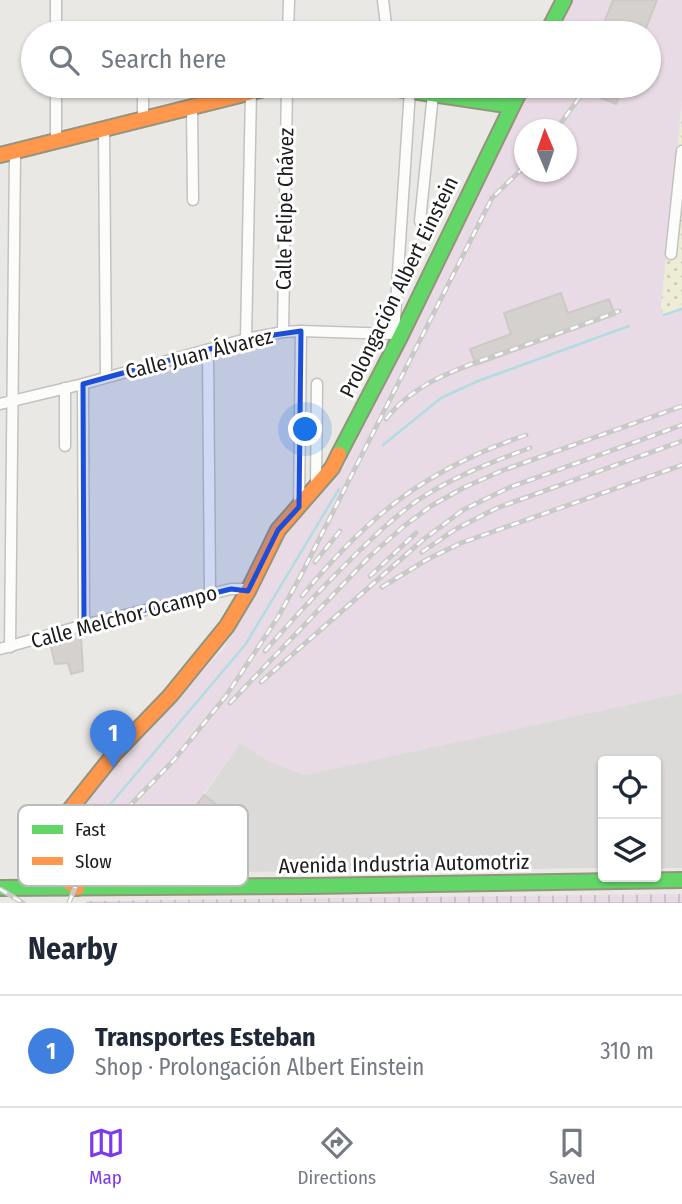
<!DOCTYPE html>
<html lang="en">
<head>
<meta charset="utf-8">
<style>
  body { margin:0; font-family:"Fira Sans Condensed",sans-serif; background:#f6f6f7; color:#1f2937 }
  .controls { position:absolute; right:21px; bottom:21px; display:grid; overflow:hidden; border-radius:7px; box-shadow:0 2px 5px #0004 }
  .controls button { width:63px; height:63px; display:grid; place-items:center; padding:0; border:0; border-bottom:2px solid #e0e1e3; background:#fff; color:#1f2937; font:35px sans-serif }
  .compass { position:absolute; left:514px; top:119px; width:63px; height:63px; border-radius:50%; background:#fff; box-shadow:0 2px 5px #0004; rotate:358deg }
  .you { position:absolute; left:306px; top:430px; width:24px; height:24px; margin:-18px; border:5px solid #fff; border-radius:50%; background:#1a73e8; box-shadow:0 0 0 10px #1a73e833 }
  .badge { display:grid; place-items:center; width:46px; height:46px; border-radius:50%; background:#7c3aed; color:#fff; font-size:23px; font-weight:700 }
  .pin { position:absolute; translate:-50% -58px; filter:drop-shadow(0 2px 4px #0008) }
  .pin::after { content:''; position:absolute; top:37px; width:24px; height:21px; background:inherit; clip-path:polygon(0 0,100% 0,50% 100%) }
  .list { margin:0; padding:0; list-style:none }
  h2 { display:flex; justify-content:space-between; align-items:center; height:91px; margin:0; padding:0 28px; font-size:30px }
  h2 small { font-size:23px; font-weight:400; color:#747a83 }
  .list li { display:grid; grid-template-columns:46px 1fr auto; gap:21px; align-items:center; box-sizing:border-box; height:112px; padding:0 28px; border-top:2px solid #e0e1e3 }
  .list b { display:block; font-size:26px; white-space:nowrap }
  .list p { margin:0; font-size:23px; white-space:nowrap; color:#747a83 }
  .list em { font-size:23px; font-style:normal; color:#747a83 }
  .icon { flex:none; width:38px; height:38px; fill:none; stroke:currentColor; stroke-width:2; stroke-linecap:round; stroke-linejoin:round }
  .map { position:relative; flex:none; width:682px; height:903px; overflow:hidden }
  .search { position:absolute; background:#fff; box-shadow:0 2px 5px #0004; left:21px; right:21px; top:21px; height:77px; display:flex; align-items:center; gap:18px; box-sizing:border-box; padding:0 24px; border-radius:38px; color:#747a83; font-size:26px }
  .sheet { height:203px; background:#fff }
  nav { display:flex; justify-content:space-around; align-items:center; box-sizing:border-box; height:98px; border-top:2px solid #e0e1e3; background:#fff; font-size:19px; color:#747a83 }
  nav a { display:grid; justify-items:center; gap:4px }
  nav .on { color:#7c3aed }
  .map>svg:first-child { display:block }
  .industrial { fill:url(#industrial-grid) }
  .railway { fill:#e9dbe5; fill-rule:evenodd }
  .farmland { fill:url(#farmland-dots) }
  .parking { fill:#dbdad8 }
  .lines { fill:none; stroke-linecap:round; stroke-linejoin:round }
  .stream { stroke:#b3dbe2; stroke-width:2.5 }
  .building { fill:#d5d1ce; stroke:#cec9c5; stroke-width:2 }
  .street-casing { stroke:#c3c2c0; stroke-width:13 }
  .fast-casing { stroke:#94947c; stroke-width:18 }
  .slow-casing { stroke:#94947c; stroke-width:18 }
  .street { stroke:#fcfcfb; stroke-width:10 }
  .fast { stroke:#63d668; stroke-width:14 }
  .slow { stroke:#ff974d; stroke-width:14 }
  .rail-casing { stroke:#c9c9c8; stroke-width:5 }
  .rail { stroke:#fff; stroke-width:2.5; stroke-dasharray:8; stroke-linecap:butt }
  .marked { fill:#1d4ed8; fill-opacity:0.2; stroke:#1d4ed8; stroke-width:5; stroke-linejoin:round }
  .labels { text-anchor:middle; dominant-baseline:central; stroke-width:6; stroke-linejoin:round; paint-order:stroke }
  .street-label { font-size:21px; fill:#1c1c1c; stroke:#fff }
  .key { fill:#fff; stroke:#bbb; stroke-width:2 }
  .key-label { font-size:19px; fill:#1c1c1c }
</style>
</head>
<body>
<div class="map">
<svg width="682" height="903" viewBox="0 0 682 903">
  <defs>
    <pattern id="industrial-grid" width="8" height="8" patternUnits="userSpaceOnUse" patternTransform="scale(1.75)"><rect width="8" height="8" fill="#e9dbe5"/><path d="M0 4h8M4 0v8" fill="none" stroke="#c7bbc4"/></pattern>
    <pattern id="farmland-dots" width="8" height="8" patternUnits="userSpaceOnUse" patternTransform="scale(1.75)"><rect width="8" height="8" fill="#edecd5"/><path d="M2 2h.1M6 6h.1" fill="none" stroke="#cbcab6" stroke-width="1.8" stroke-linecap="round"/></pattern>
  </defs>
  <rect width="100%" height="100%" fill="#eae8e4"/>
  <!-- industrial -->
  <polygon class="industrial" points="682,894 682,903 86,903 86,901"/>
  <!-- railway -->
  <path class="railway" d="M572,0H682V100L661,307L665,317L682,310V693L305,775L270,762L240,743L146,873L74,877L61,856L59,845L61,835L77,811L108,775L225,647L287,532L344,467L469,216L531,86H649V33H556ZM524,130H566V172H524Z"/>
  <!-- farmland -->
  <polygon class="farmland" points="682,114 682,304 665,317 661,307"/>
  <!-- parking -->
  <polygon class="parking" points="682,693 682,868 656,868 656,761 603,761 603,868 146,873 204,795 240,743 270,762 305,775"/>
  <g class="lines">
    <!-- stream -->
    <g class="stream">
      <polyline points="664,315 682,309"/>
      <polyline points="383,445 441,398 478,381 629,326"/>
      <polyline points="63,846 108,807 245,645 339,489"/>
    </g>
  </g>
  <!-- building -->
  <g class="building">
    <polygon points="613,0 657,0 644,33 600,33"/>
    <polygon points="572,86 623,86 616,104"/>
    <polygon points="561,293 568,313 609,299 615,315 476,365 470,349 511,334 504,313"/>
    <polygon points="81,635 83,671 71,674 68,663 55,664 50,643"/>
    <polygon points="204,795 223,810 175,872 146,873"/>
  </g>
  <g class="lines">
    <defs>
      <g id="street">
        <polyline points="56,0 56,33"/>
        <polyline points="383,0 387,33"/>
        <polyline points="288,33 289,0"/>
        <polyline points="56,86 56,140"/>
        <polyline points="192,108 193,200"/>
        <polyline points="143,118 143,86"/>
        <polyline points="104,129 106,377"/>
        <polyline points="420,221 433,94"/>
        <polyline points="671,254 682,151"/>
        <polyline points="283,332 287,86"/>
        <polyline points="394,334 410,90"/>
        <polyline points="246,339 251,91"/>
        <polyline points="208,350 210,594"/>
        <polyline points="83,384 84,625"/>
        <polyline points="65,388 65,446"/>
        <polyline points="0,404 83,384 246,339 283,332 301,331 394,334 400,337"/>
        <polyline points="316,487 317,384"/>
        <polyline points="299,506 301,331"/>
        <polyline points="10,647 15,151"/>
        <polyline points="0,649 84,625 231,589 243,589 248,591"/>
      </g>
      <g id="fast">
        <polyline points="547,33 564,0"/>
        <polyline points="340,86 392,88 512,106"/>
        <polyline points="339,454 400,337 522,86"/>
        <polyline points="0,888 310,886 682,880"/>
      </g>
      <g id="slow">
        <polyline points="0,155 276,86"/>
        <polyline points="77,888 56,874 51,861 50,845 56,827 115,753 170,696 227,626 248,591 278,530 332,468 339,454"/>
      </g>
    </defs>
    <!-- street casing -->
    <use href="#street" class="street-casing"/>
    <!-- fast casing -->
    <use href="#fast" class="fast-casing"/>
    <!-- slow casing -->
    <use href="#slow" class="slow-casing"/>
    <!-- street -->
    <use href="#street" class="street"/>
    <!-- fast -->
    <use href="#fast" class="fast"/>
    <!-- slow -->
    <use href="#slow" class="slow"/>
    <defs>
      <g id="rail">
        <polyline points="556,130 584,91"/>
        <path d="M386,419C418,378 470,365 517,348C551,336 585,324 619,311"/>
        <polyline points="422,552 456,529 497,508 682,441"/>
        <polyline points="315,562 340,531"/>
        <polyline points="370,576 416,533"/>
        <polyline points="382,587 428,559 461,543 682,465"/>
        <path d="M302,596C368,515 427,469 526,435"/>
        <path d="M265,651C290,622 315,595 342,568C366,544 390,520 418,500C453,477 491,462 530,448"/>
        <polyline points="261,682 424,539 463,510 508,488 682,425"/>
        <polyline points="230,703 370,556 404,526 431,506 463,488 501,471 682,406"/>
        <polyline points="0,889 23,903"/>
        <polyline points="69,903 84,864 98,840 110,826 174,760 226,696 278,617 300,577 492,198 524,167"/>
      </g>
    </defs>
    <!-- rail casing -->
    <use href="#rail" class="rail-casing"/>
    <!-- rail -->
    <use href="#rail" class="rail"/>
  </g>
  <!-- marked area -->
  <path class="marked" d="M301,331L299,507L278,530L248,591L231,589L84,625L83,384L246,339Z"/>
  <g class="labels">
    <!-- street labels -->
    <g class="street-label">
      <text transform="translate(285 209) rotate(-89)">Calle Felipe Chávez</text>
      <text transform="translate(399 287) rotate(-64)">Prolongación Albert Einstein</text>
      <text transform="translate(199 354) rotate(-14)">Calle Juan Álvarez</text>
      <text transform="translate(124 617) rotate(-15)">Calle Melchor Ocampo</text>
      <text transform="translate(404 864) rotate(-1)">Avenida Industria Automotriz</text>
    </g>
  </g>
  <!-- legend -->
  <rect x="18" y="805" width="230" height="81" rx="10" class="key"/>
  <rect x="32" y="825" width="31" height="9" fill="#63d668"/>
  <rect x="32" y="857" width="31" height="8" fill="#ff974d"/>
  <g class="key-label">
    <text x="75" y="836">Fast</text>
    <text x="75" y="868">Slow</text>
  </g>
</svg>
<div class="controls">
<button><svg class="icon" aria-label="locate" viewBox="0 0 24 24"><circle cx="12" cy="12" r="6"/><path d="M12 2v4M12 18v4M2 12h4M18 12h4"/></svg></button>
<button><svg class="icon" aria-label="layers" viewBox="0 0 24 24"><path d="M12 4l9 5-9 5-9-5zM3 14l9 5 9-5"/></svg></button>
</div>
<svg class="compass" viewBox="-18 -18 36 36"><path d="M0-13l5 13h-10z" fill="#e53935"/><path d="M0 13l5-13h-10z" fill="#747a83"/></svg>
<div class="you"></div>
<div class="pin badge" style="left:113px;top:768px;background:#3f7fe0">1</div>
<div class="search"><svg class="icon" aria-label="search" viewBox="0 0 24 24"><circle cx="10" cy="10" r="6"/><path d="M15 15l6 6"/></svg>Search here</div>
</div>
<section class="sheet">
<h2>Nearby<small></small></h2>
<ul class="list">
<li><span class="badge" style="background:#3f7fe0">1</span><div><b>Transportes Esteban</b><p>Shop · Prolongación Albert Einstein</p></div><em>310 m</em></li>
</ul>
</section>
<nav>
<a class="on"><svg class="icon" aria-label="map" viewBox="0 0 24 24"><path d="M3 6l6-2 6 2 6-2v14l-6 2-6-2-6 2zM9 4v14M15 6v14"/></svg>Map</a>
<a><svg class="icon" aria-label="directions" viewBox="0 0 24 24"><path d="M12 3l9 9-9 9-9-9zM9 14v-3h6M13 9l2 2-2 2"/></svg>Directions</a>
<a><svg class="icon" aria-label="saved" viewBox="0 0 24 24"><path d="M7 4h10v16l-5-4-5 4z"/></svg>Saved</a>
</nav>
</body>
</html>
